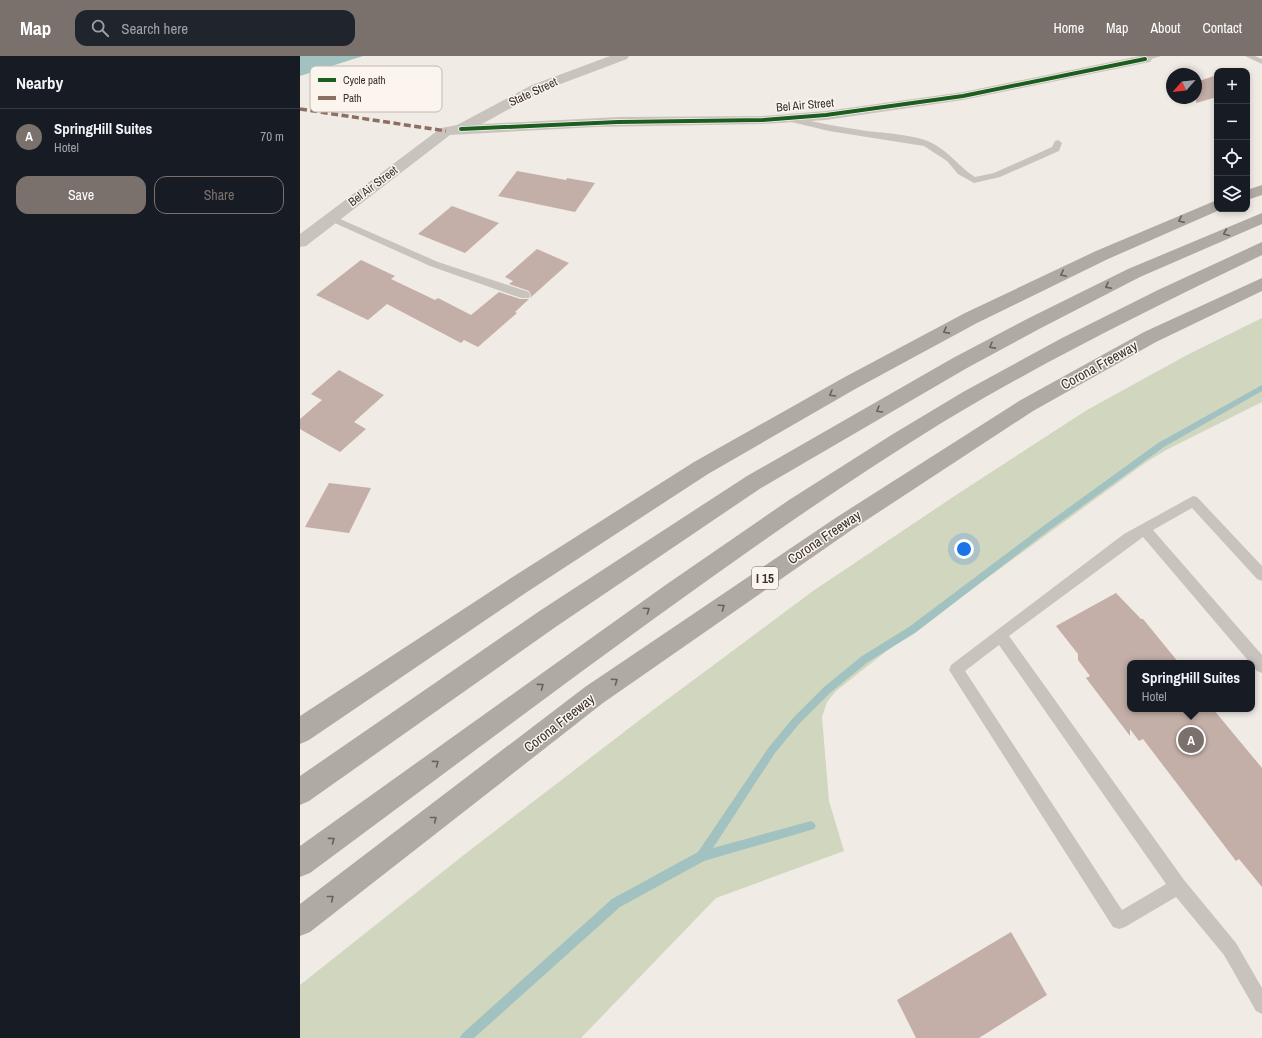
<!DOCTYPE html>
<html lang="en">
<head>
<meta charset="utf-8">
<style>
  body { margin:0; font-family:"Archivo Narrow",sans-serif; background:#20242c; color:#f1f3f6 }
  .controls { position:absolute; right:12px; top:12px; display:grid; overflow:hidden; border-radius:8px; box-shadow:0 2px 6px #0003 }
  .controls button { width:36px; height:36px; display:grid; place-items:center; padding:0; border:0; border-bottom:1px solid #363941; background:#171b24; color:#f1f3f6; font:20px sans-serif }
  .compass { position:absolute; left:866px; top:12px; width:36px; height:36px; border-radius:50%; background:#171b24; box-shadow:0 2px 6px #0003; rotate:243deg }
  .you { position:absolute; left:664px; top:493px; width:14px; height:14px; margin:-10px; border:3px solid #fff; border-radius:50%; background:#1a73e8; box-shadow:0 0 0 6px #1a73e833 }
  .badge { display:grid; place-items:center; width:26px; height:26px; border-radius:50%; background:#7a716c; color:#fff; font-size:13px; font-weight:700 }
  .pin { position:absolute; translate:-50% -50%; border:2px solid #fff; box-shadow:0 1px 4px #0006 }
  .popup { position:absolute; left:827px; top:604px; width:128px; height:52px; box-sizing:border-box; display:grid; place-content:center; border-radius:8px; background:#171b24; filter:drop-shadow(0 1px 3px #0005); font-size:13px; white-space:nowrap; color:#9ea1a6 }
  .popup b { font-size:15px; color:#f1f3f6 }
  .popup::after { content:''; position:absolute; left:50%; top:100%; margin-left:-8px; border:8px solid transparent; border-top-color:#171b24 }
  .list { margin:0; padding:0; list-style:none }
  h2 { display:flex; justify-content:space-between; align-items:center; height:52px; margin:0; padding:0 16px; font-size:17px }
  h2 small { font-size:13px; font-weight:400; color:#9ea1a6 }
  .list li { display:grid; grid-template-columns:26px 1fr auto; gap:12px; align-items:center; box-sizing:border-box; height:56px; padding:0 16px; border-top:1px solid #363941 }
  .list b { display:block; font-size:15px; white-space:nowrap }
  .list p { margin:0; font-size:13px; white-space:nowrap; color:#9ea1a6 }
  .list em { font-size:13px; font-style:normal; color:#9ea1a6 }
  .actions { display:flex; gap:8px; padding:12px 16px }
  .actions a { flex:1; padding:9px 0; border:1px solid #7a716c; border-radius:12px; text-align:center; font-size:14px; color:#7a716c }
  .actions .main { background:#7a716c; color:#fff }
  .icon { flex:none; width:22px; height:22px; fill:none; stroke:currentColor; stroke-width:2; stroke-linecap:round; stroke-linejoin:round }
  .map { position:relative; flex:none; width:962px; height:982px; overflow:hidden }
  header { display:flex; align-items:center; gap:24px; box-sizing:border-box; height:56px; padding:0 20px; background:#7a716c; color:#fff }
  header strong { font-size:19px }
  nav { display:flex; gap:22px; margin-inline-start:auto; font-size:14px }
  .search { width:280px; height:36px; background:#20242c; display:flex; align-items:center; gap:10px; box-sizing:border-box; padding:0 14px; border-radius:12px; color:#9ea1a6; font-size:15px }
  main { display:flex }
  aside { flex:1; background:#171b24 }
  .map>svg:first-child { display:block }
  .green { fill:#d1d6bf }
  .water { fill:#a1c2c1 }
  .lines { fill:none; stroke-linecap:round; stroke-linejoin:round }
  .stream { fill:#a1c2c1; fill-rule:evenodd }
  .building { fill:#c3afa7 }
  .lane { fill:#c9c3be; fill-rule:evenodd }
  .street { fill:#c9c3be; fill-rule:evenodd }
  .highway { fill:#afaaa4; fill-rule:evenodd }
  .quiet { stroke:#8d6e63; stroke-width:3.5; stroke-dasharray:7 3.5; stroke-linecap:butt }
  .cycleway-casing { stroke:#fbf5ee; stroke-width:5.5 }
  .cycleway { stroke:#1b5e20; stroke-width:4 }
  .oneway { stroke:#69615b }
  .labels { text-anchor:middle; dominant-baseline:central; stroke-width:3; stroke-linejoin:round; paint-order:stroke }
  .far-street-label { font-size:12px; fill:#3b302b; stroke:#fbf5ee }
  .shield { fill:#fbf5ee; stroke:#756b66; stroke-width:1 }
  .shield-label { font-size:13px; font-weight:bold; fill:#3b302b }
  .street-label { font-size:14px; fill:#3b302b; stroke:#fbf5ee }
  .key { fill:#fbf5ee; stroke:#c1bab4; stroke-width:1 }
  .key-label { font-size:11px; fill:#3b302b }
</style>
</head>
<body>
<header>
<strong>Map</strong>
<div class="search"><svg class="icon" aria-label="search" viewBox="0 0 24 24"><circle cx="10" cy="10" r="6"/><path d="M15 15l6 6"/></svg>Search here</div>
<nav><a>Home</a><a>Map</a><a>About</a><a>Contact</a></nav>
</header>
<main>
<aside>
<h2>Nearby<small></small></h2>
<ul class="list">
<li><span class="badge">A</span><div><b>SpringHill Suites</b><p>Hotel</p></div><em>70 m</em></li>
</ul>
<div class="actions"><a class="main">Save</a><a>Share</a></div>
</aside>
<div class="map">
<svg width="962" height="982" viewBox="0 0 962 982">
  <rect width="100%" height="100%" fill="#f0ebe5"/>
  <!-- green -->
  <polygon class="green" points="962,262 962,346 866,394 845,407 584,597 536,635 527,646 522,661 529,745 544,795 416,842 281,982 0,982 0,929 165,798 341,663 513,535 656,439 787,354 887,299"/>
  <!-- water -->
  <polygon class="water" points="0,0 63,0 0,20"/>
  <g class="lines">
    <!-- stream -->
    <polygon class="stream" points="962,329 962,335 864,391 748,475 615,577 568,606 530,637 499,668 475,697 413,792 511,765 514,767 516,770 514,773 404,805 320,851 174,982 160,982 162,978 312,843 398,796 469,691 493,662 524,631 562,600 609,571 742,471 858,387"/>
  </g>
  <!-- building -->
  <g class="building">
    <polygon points="917,19 917,41 896,47 896,26"/>
    <polygon points="217,115 266,124 267,122 295,127 275,156 198,140"/>
    <polygon points="152,150 199,167 165,197 118,178"/>
    <polygon points="237,193 269,207 230,242 231,239 229,235 209,228 213,225 205,221"/>
    <polygon points="61,204 95,220 91,223 135,244 138,242 171,259 199,236 220,243 229,243 215,256 217,257 178,291 164,284 161,287 87,248 68,264 16,239"/>
    <polygon points="39,314 84,339 54,366 66,373 40,396 0,373 0,363 22,344 11,338"/>
    <polygon points="29,427 71,432 49,477 5,471"/>
    <polygon points="816,537 841,563 843,563 879,607 830,607 830,653 913,653 962,712 962,831 939,803 936,805 843,683 839,685 830,673 830,680 786,622 790,620 778,604 778,598 756,570"/>
    <polygon points="711,876 747,939 679,982 616,982 597,944"/>
  </g>
  <g class="lines">
    <!-- lane -->
    <g class="lane">
      <polygon points="847,0 861,0 845,5 841,3"/>
      <polygon points="945,0 955,0 962,3 962,8"/>
      <path d="M486,59C513,66 539,71 567,75C585,77 614,79 630,86C648,94 659,111 675,121L694,117L752,91L755,85L758,84L762,87L759,95L700,121L674,127L658,118L647,105L624,90L529,75L483,64V60Z"/>
      <polygon points="31,159 138,206 229,236 230,239 229,242 221,242 130,210 28,164 26,162 28,160"/>
      <path d="M893,440L897,441L962,510V525L957,523L892,452L853,474L962,599V617L957,615L843,481L709,580L884,824L936,887L962,932V958L956,955L924,899L876,841L825,871L819,873L813,871L649,614L651,609L824,478ZM699,589L866,828L822,854L665,615Z"/>
    </g>
    <!-- street -->
    <polygon class="street" points="310,0 329,0 327,3 242,35 182,68 318,61 463,60 526,55 663,36 840,0 850,0 852,3 850,6 845,7 663,44 526,64 463,68 296,71 150,79 6,190 0,191 0,178 141,72 157,69 232,29"/>
    <!-- highway -->
    <g class="highway">
      <polygon points="962,129 962,139 947,144 947,134"/>
      <polygon points="917,144 917,153 922,153 808,203 677,267 557,332 408,418 227,536 9,684 0,688 0,660 211,522 394,406 543,322 665,257 796,195"/>
      <polygon points="962,157 962,168 840,221 741,272 667,312 461,432 257,570 9,745 0,749 0,720 241,554 447,420 653,302 729,262 828,213"/>
      <path d="M962,186V199C854,251 746,304 643,366C544,427 449,494 355,562C239,646 125,732 10,817L0,821V790L367,528L489,444L593,378L663,336L762,282L858,234Z"/>
      <polygon points="962,222 962,235 856,286 733,355 553,473 303,647 10,876 0,880 0,848 285,631 537,461 719,345 844,276"/>
    </g>
    <!-- quiet -->
    <polyline class="quiet" points="0,53 146,75"/>
    <defs>
      <polyline id="cycleway" points="161,73 318,66 463,64 526,59 663,40 845,3"/>
    </defs>
    <!-- cycleway casing -->
    <use href="#cycleway" class="cycleway-casing"/>
    <!-- cycleway -->
    <use href="#cycleway" class="cycleway"/>
  </g>
  <!-- one-way arrows -->
  <defs><path id="oneway-chevron" d="M-2-3.5L2.5 0L-2 3.5" fill="none" stroke-width="1.6" stroke-linecap="round" stroke-linejoin="round"/></defs>
  <g class="oneway">
    <use href="#oneway-chevron" transform="translate(881 164) rotate(156)"/>
    <use href="#oneway-chevron" transform="translate(926 177) rotate(157)"/>
    <use href="#oneway-chevron" transform="translate(763 218) rotate(155)"/>
    <use href="#oneway-chevron" transform="translate(808 230) rotate(153)"/>
    <use href="#oneway-chevron" transform="translate(646 275) rotate(152)"/>
    <use href="#oneway-chevron" transform="translate(692 290) rotate(151)"/>
    <use href="#oneway-chevron" transform="translate(532 338) rotate(150)"/>
    <use href="#oneway-chevron" transform="translate(579 354) rotate(150)"/>
    <use href="#oneway-chevron" transform="translate(422 551) rotate(-35)"/>
    <use href="#oneway-chevron" transform="translate(347 554) rotate(-35)"/>
    <use href="#oneway-chevron" transform="translate(315 625) rotate(-35)"/>
    <use href="#oneway-chevron" transform="translate(241 630) rotate(-36)"/>
    <use href="#oneway-chevron" transform="translate(136 707) rotate(-36)"/>
    <use href="#oneway-chevron" transform="translate(134 763) rotate(-38)"/>
    <use href="#oneway-chevron" transform="translate(32 784) rotate(-36)"/>
    <use href="#oneway-chevron" transform="translate(31 842) rotate(-38)"/>
  </g>
  <g class="labels">
    <!-- far-street labels -->
    <g class="far-street-label">
      <text transform="translate(233 36) rotate(-25)">State Street</text>
      <text transform="translate(505 49) rotate(-5)">Bel Air Street</text>
      <text transform="translate(73 130) rotate(-37)">Bel Air Street</text>
    </g>
    <!-- shield labels -->
    <rect class="shield" x="452" y="511" width="26" height="22" rx="3"/>
    <g class="shield-label">
      <text x="465" y="522">I 15</text>
    </g>
    <!-- street labels -->
    <g class="street-label">
      <text transform="translate(799 309) rotate(-29)">Corona Freeway</text>
      <text transform="translate(524 481) rotate(-34)">Corona Freeway</text>
      <text transform="translate(259 667) rotate(-38)">Corona Freeway</text>
    </g>
  </g>
  <!-- legend -->
  <rect x="10" y="10" width="132" height="46" rx="6" class="key"/>
  <rect x="18" y="22" width="18" height="4" fill="#1b5e20"/>
  <rect x="18" y="40" width="18" height="4" fill="#8d6e63"/>
  <g class="key-label">
    <text x="43" y="28">Cycle path</text>
    <text x="43" y="46">Path</text>
  </g>
</svg>
<div class="controls">
<button>+</button>
<button>−</button>
<button><svg class="icon" aria-label="locate" viewBox="0 0 24 24"><circle cx="12" cy="12" r="6"/><path d="M12 2v4M12 18v4M2 12h4M18 12h4"/></svg></button>
<button><svg class="icon" aria-label="layers" viewBox="0 0 24 24"><path d="M12 4l9 5-9 5-9-5zM3 14l9 5 9-5"/></svg></button>
</div>
<svg class="compass" viewBox="-18 -18 36 36"><path d="M0-13l5 13h-10z" fill="#e53935"/><path d="M0 13l5-13h-10z" fill="#9ea1a6"/></svg>
<div class="you"></div>
<div class="pin badge" style="left:891px;top:684px">A</div>
<div class="popup"><b>SpringHill Suites</b>Hotel</div>
</div>
</main>
</body>
</html>
